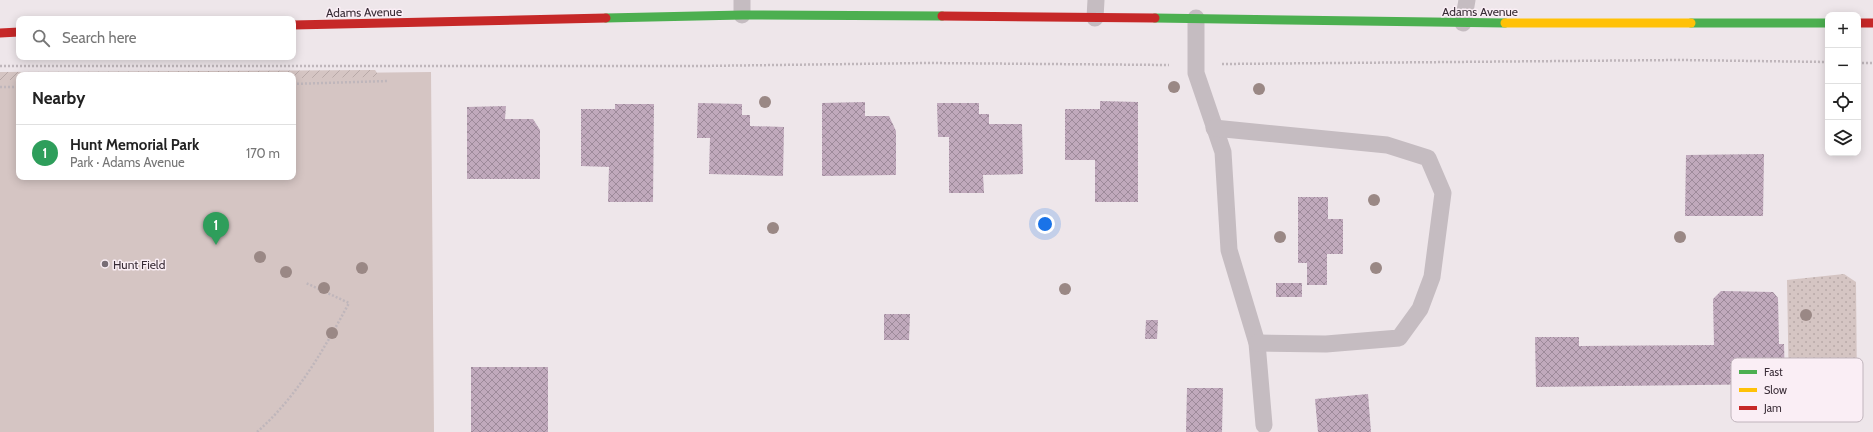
<!DOCTYPE html>
<html lang="en">
<head>
<meta charset="utf-8">
<style>
  body { margin:0; font-family:Cabin,sans-serif; background:#f2f2f2; color:#222 }
  .controls { position:absolute; right:12px; top:12px; display:grid; overflow:hidden; border-radius:8px; box-shadow:0 2px 10px #0003 }
  .controls button { width:36px; height:36px; display:grid; place-items:center; padding:0; border:0; border-bottom:1px solid #e0e0e0; background:#fff; color:#222; font:20px sans-serif }
  .you { position:absolute; left:1045px; top:224px; width:14px; height:14px; margin:-10px; border:3px solid #fff; border-radius:50%; background:#1a73e8; box-shadow:0 0 0 6px #1a73e833 }
  .badge { display:grid; place-items:center; width:26px; height:26px; border-radius:50%; background:#786d75; color:#fff; font-size:13px; font-weight:700 }
  .pin { position:absolute; translate:-50% -33px; filter:drop-shadow(0 1px 2px #0008) }
  .pin::after { content:''; position:absolute; top:21px; width:14px; height:12px; background:inherit; clip-path:polygon(0 0,100% 0,50% 100%) }
  .list { margin:0; padding:0; list-style:none }
  h2 { display:flex; justify-content:space-between; align-items:center; height:52px; margin:0; padding:0 16px; font-size:17px }
  h2 small { font-size:13px; font-weight:400; color:#767676 }
  .list li { display:grid; grid-template-columns:26px 1fr auto; gap:12px; align-items:center; box-sizing:border-box; height:56px; padding:0 16px; border-top:1px solid #e0e0e0 }
  .list b { display:block; font-size:15px; white-space:nowrap }
  .list p { margin:0; font-size:13px; white-space:nowrap; color:#767676 }
  .list em { font-size:13px; font-style:normal; color:#767676 }
  .icon { flex:none; width:22px; height:22px; fill:none; stroke:currentColor; stroke-width:2; stroke-linecap:round; stroke-linejoin:round }
  .map { position:relative; flex:none; width:1873px; height:432px; overflow:hidden }
  .search { position:absolute; background:#fff; box-shadow:0 2px 10px #0003; left:16px; top:16px; width:280px; height:44px; display:flex; align-items:center; gap:10px; box-sizing:border-box; padding:0 14px; border-radius:8px; color:#767676; font-size:15px }
  .panel { position:absolute; background:#fff; box-shadow:0 2px 10px #0003; left:16px; top:72px; width:280px; height:108px; border-radius:8px }
  .map>svg:first-child { display:block }
  .grass { fill:url(#grass-dots) }
  .park { fill:#d5c5c3 }
  .garden { fill:url(#garden-furrows) }
  .building { fill:url(#building-cross-hatch) }
  .lines { fill:none; stroke-linecap:round; stroke-linejoin:round }
  .path { stroke:#bfb6bb; stroke-width:2.5; stroke-dasharray:2 2; stroke-linecap:butt }
  .lane { stroke:#c5bcc1; stroke-width:17 }
  .fast { stroke:#4caf50; stroke-width:9 }
  .slow { stroke:#ffc107; stroke-width:9 }
  .jam { stroke:#c62828; stroke-width:9 }
  .tree { fill:#9a8885 }
  .poi-dot { fill:#786d75; stroke:#faeef5; stroke-width:1.5 }
  .labels { text-anchor:middle; dominant-baseline:central; stroke-width:3; stroke-linejoin:round; paint-order:stroke }
  .street-label { font-size:12px; fill:#392c36; stroke:#faeef5 }
  .poi-label { font-size:12px; fill:#392c36; stroke:#faeef5; text-anchor:start }
  .key { fill:#faeef5; stroke:#c0b4bc; stroke-width:1 }
  .key-label { font-size:11px; fill:#392c36 }
</style>
</head>
<body>
<div class="map">
<svg width="1873" height="432" viewBox="0 0 1873 432">
  <defs>
    <pattern id="grass-dots" width="8" height="8" patternUnits="userSpaceOnUse"><rect width="8" height="8" fill="#d5c5c3"/><path d="M2 2h.1M6 6h.1" fill="none" stroke="#b8a9a8" stroke-width="1.8" stroke-linecap="round"/></pattern>
    <pattern id="garden-furrows" width="10" height="10" patternUnits="userSpaceOnUse"><rect width="10" height="10" fill="#d5c5c3"/><path d="M-1 1l2-2M0 10L10 0M9 11l2-2" fill="none" stroke="#b8a9a8"/></pattern>
    <pattern id="building-cross-hatch" width="8" height="8" patternUnits="userSpaceOnUse"><rect width="8" height="8" fill="#c0a9bc"/><path d="M0 0l8 8M0 8l8-8" fill="none" stroke="#9d8a9a"/></pattern>
  </defs>
  <rect width="100%" height="100%" fill="#eee6ea"/>
  <!-- grass -->
  <polygon class="grass" points="1844,274 1856,282 1857,392 1789,392 1787,280"/>
  <!-- park -->
  <polygon class="park" points="431,72 434,432 0,432 0,77 19,77 19,177 293,177 293,75 173,75"/>
  <!-- garden -->
  <polygon class="garden" points="375,70 380,77 293,78 293,75 19,75 19,80 0,80 0,72"/>
  <!-- building -->
  <g class="building">
    <polygon points="1100,101 1138,102 1138,202 1095,202 1095,160 1065,160 1065,109 1100,109"/>
    <polygon points="865,102 865,116 889,116 896,131 896,175 822,176 822,103"/>
    <polygon points="698,103 742,104 742,115 750,115 750,126 784,127 783,176 709,174 710,138 697,138"/>
    <polygon points="937,103 979,103 979,114 989,114 989,124 1022,124 1023,174 983,175 984,193 949,193 949,137 938,137"/>
    <polygon points="615,104 654,104 653,202 608,202 609,167 581,166 581,109 615,109"/>
    <polygon points="506,106 505,119 533,119 540,130 540,179 467,179 467,107"/>
    <polygon points="1764,154 1763,216 1685,216 1686,155"/>
    <polygon points="1298,197 1328,197 1328,219 1343,219 1343,254 1327,254 1327,285 1307,285 1307,263 1298,263"/>
    <rect x="1276" y="283" width="26" height="14"/>
    <polygon points="1721,291 1773,292 1778,298 1779,344 1784,344 1785,384 1536,387 1535,337 1579,337 1579,346 1714,345 1713,299"/>
    <polygon points="884,314 910,314 909,340 884,340"/>
    <polygon points="1146,320 1158,320 1157,339 1145,339"/>
    <rect x="471" y="367" width="77" height="65"/>
    <polygon points="1187,388 1223,388 1222,432 1186,432"/>
    <polygon points="1368,394 1371,432 1318,432 1315,399"/>
  </g>
  <g class="lines">
    <!-- path -->
    <g class="path">
      <polyline points="1858,63 1873,63"/>
      <polyline points="1222,64 1679,60 1828,62"/>
      <polyline points="0,66 701,66 927,63 1169,65"/>
      <polyline points="293,84 387,81"/>
      <polyline points="0,87 19,87"/>
      <path d="M257,432C297,397 324,349 349,303L306,283"/>
    </g>
    <!-- lane -->
    <g class="lane">
      <polyline points="742,15 742,0"/>
      <polyline points="1095,18 1096,0"/>
      <polyline points="1196,18 1196,73 1223,152 1229,250 1257,343 1264,425"/>
      <polyline points="1463,23 1467,0"/>
      <polyline points="1214,128 1387,145 1428,158 1443,193 1432,277 1420,309 1399,338 1326,344 1257,343"/>
    </g>
    <!-- fast -->
    <g class="fast">
      <polyline points="606,18 742,15 942,16"/>
      <polyline points="1155,18 1505,23"/>
      <polyline points="1691,23 1828,23"/>
    </g>
    <!-- slow -->
    <polyline class="slow" points="1505,23 1691,23"/>
    <!-- jam -->
    <g class="jam">
      <polyline points="942,16 1155,18"/>
      <polyline points="1858,23 1873,23"/>
      <polyline points="293,25 606,18"/>
      <polyline points="0,33 19,32"/>
    </g>
  </g>
  <!-- trees -->
  <g class="tree">
    <circle cx="1174" cy="87" r="6"/>
    <circle cx="1259" cy="89" r="6"/>
    <circle cx="765" cy="102" r="6"/>
    <circle cx="1374" cy="200" r="6"/>
    <circle cx="773" cy="228" r="6"/>
    <circle cx="1280" cy="237" r="6"/>
    <circle cx="1680" cy="237" r="6"/>
    <circle cx="260" cy="257" r="6"/>
    <circle cx="362" cy="268" r="6"/>
    <circle cx="1376" cy="268" r="6"/>
    <circle cx="286" cy="272" r="6"/>
    <circle cx="324" cy="288" r="6"/>
    <circle cx="1065" cy="289" r="6"/>
    <circle cx="1806" cy="315" r="6"/>
    <circle cx="332" cy="333" r="6"/>
  </g>
  <!-- markers -->
  <circle class="poi-dot" cx="105" cy="264" r="4"/>
  <g class="labels">
    <!-- street labels -->
    <g class="street-label">
      <text x="1480" y="11">Adams Avenue</text>
      <text transform="translate(364 12) rotate(-1)">Adams Avenue</text>
    </g>
    <!-- poi labels -->
    <g class="poi-label">
      <text x="113" y="264">Hunt Field</text>
    </g>
  </g>
  <!-- legend -->
  <rect x="1731" y="358" width="132" height="64" rx="6" class="key"/>
  <rect x="1739" y="370" width="18" height="4" fill="#4caf50"/>
  <rect x="1739" y="388" width="18" height="4" fill="#ffc107"/>
  <rect x="1739" y="406" width="18" height="4" fill="#c62828"/>
  <g class="key-label">
    <text x="1764" y="376">Fast</text>
    <text x="1764" y="394">Slow</text>
    <text x="1764" y="412">Jam</text>
  </g>
</svg>
<div class="controls">
<button>+</button>
<button>−</button>
<button><svg class="icon" aria-label="locate" viewBox="0 0 24 24"><circle cx="12" cy="12" r="6"/><path d="M12 2v4M12 18v4M2 12h4M18 12h4"/></svg></button>
<button><svg class="icon" aria-label="layers" viewBox="0 0 24 24"><path d="M12 4l9 5-9 5-9-5zM3 14l9 5 9-5"/></svg></button>
</div>
<div class="you"></div>
<div class="pin badge" style="left:216px;top:245px;background:#2e9e5b">1</div>
<div class="search"><svg class="icon" aria-label="search" viewBox="0 0 24 24"><circle cx="10" cy="10" r="6"/><path d="M15 15l6 6"/></svg>Search here</div>
<section class="panel">
<h2>Nearby<small></small></h2>
<ul class="list">
<li><span class="badge" style="background:#2e9e5b">1</span><div><b>Hunt Memorial Park</b><p>Park · Adams Avenue</p></div><em>170 m</em></li>
</ul>
</section>
</div>
</body>
</html>
